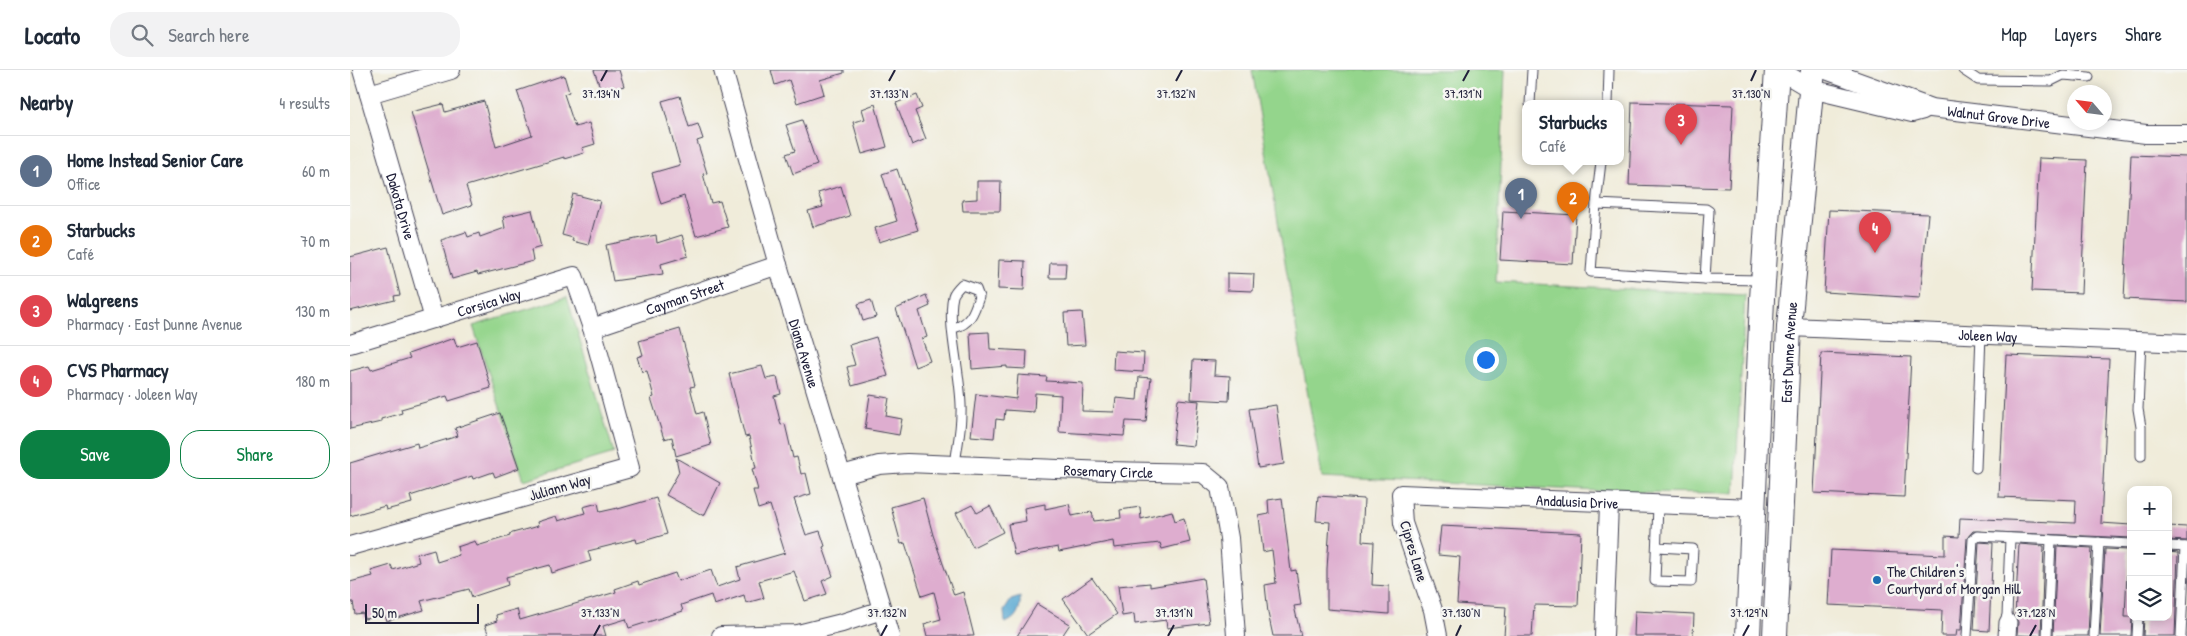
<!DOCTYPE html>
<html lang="en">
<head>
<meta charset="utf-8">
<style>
  body { margin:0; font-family:"Patrick Hand",sans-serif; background:#f2f2f3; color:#1f2937 }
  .controls { position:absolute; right:15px; bottom:15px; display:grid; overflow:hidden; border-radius:10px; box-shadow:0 2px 12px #0003 }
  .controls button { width:45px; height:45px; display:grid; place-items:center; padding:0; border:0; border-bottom:1px solid #e0e1e3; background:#fff; color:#1f2937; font:25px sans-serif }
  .compass { position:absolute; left:1717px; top:15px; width:45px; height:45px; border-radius:50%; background:#fff; box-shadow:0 2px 12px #0003; rotate:298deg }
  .scale { position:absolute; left:15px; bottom:12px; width:114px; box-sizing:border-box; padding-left:5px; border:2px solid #22223b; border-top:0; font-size:14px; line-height:18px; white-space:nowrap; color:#22223b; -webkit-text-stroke:4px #f6f6f2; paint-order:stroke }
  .you { position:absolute; left:1135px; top:289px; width:18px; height:18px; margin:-12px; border:4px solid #fff; border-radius:50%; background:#1a73e8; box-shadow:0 0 0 8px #1a73e833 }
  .badge { display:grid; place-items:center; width:32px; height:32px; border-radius:50%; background:#0b8043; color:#fff; font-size:16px; font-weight:700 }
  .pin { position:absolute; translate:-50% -41px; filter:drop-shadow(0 1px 2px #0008) }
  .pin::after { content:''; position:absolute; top:26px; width:18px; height:15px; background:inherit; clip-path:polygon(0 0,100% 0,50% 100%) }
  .popup { position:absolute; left:1172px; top:30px; width:102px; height:65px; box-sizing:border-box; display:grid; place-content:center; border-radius:10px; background:#fff; filter:drop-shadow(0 1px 4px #0005); font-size:16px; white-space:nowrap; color:#747a83 }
  .popup b { font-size:19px; color:#1f2937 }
  .popup::after { content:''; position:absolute; left:50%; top:100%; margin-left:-10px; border:10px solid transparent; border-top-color:#fff }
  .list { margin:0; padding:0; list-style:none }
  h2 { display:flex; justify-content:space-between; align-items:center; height:65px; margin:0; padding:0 20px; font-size:21px }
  h2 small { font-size:16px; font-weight:400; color:#747a83 }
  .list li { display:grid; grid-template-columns:32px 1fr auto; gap:15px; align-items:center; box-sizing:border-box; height:70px; padding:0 20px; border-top:1px solid #e0e1e3 }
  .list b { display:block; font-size:19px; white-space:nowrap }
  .list p { margin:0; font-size:16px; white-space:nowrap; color:#747a83 }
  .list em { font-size:16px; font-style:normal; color:#747a83 }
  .actions { display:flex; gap:10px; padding:15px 20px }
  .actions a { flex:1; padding:11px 0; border:1px solid #0b8043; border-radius:20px; text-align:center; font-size:18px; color:#0b8043 }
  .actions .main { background:#0b8043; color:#fff }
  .icon { flex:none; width:28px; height:28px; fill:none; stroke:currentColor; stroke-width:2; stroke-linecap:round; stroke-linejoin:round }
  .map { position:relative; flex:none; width:1837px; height:566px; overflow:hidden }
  header { display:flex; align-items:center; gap:30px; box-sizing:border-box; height:70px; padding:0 25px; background:#fff; border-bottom:1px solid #e0e1e3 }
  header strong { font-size:24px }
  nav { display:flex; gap:28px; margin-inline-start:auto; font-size:18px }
  .search { width:350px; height:45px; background:#f2f2f3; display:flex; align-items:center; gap:12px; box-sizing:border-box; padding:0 18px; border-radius:20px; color:#747a83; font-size:19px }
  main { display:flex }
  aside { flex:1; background:#fff }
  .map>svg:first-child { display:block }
  .green { fill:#94d58c; stroke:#5b7c64 }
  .water { fill:#58a8d2; stroke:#3d6586 }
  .building { fill:#deadcf }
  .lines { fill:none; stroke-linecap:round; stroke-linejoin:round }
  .lane-casing { stroke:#414053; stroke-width:11 }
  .street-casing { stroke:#414053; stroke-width:20 }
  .secondary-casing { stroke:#414053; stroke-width:26 }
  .lane { stroke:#fff; stroke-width:9 }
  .street { stroke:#fff; stroke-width:18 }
  .secondary { stroke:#fff; stroke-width:24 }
  .ticks { fill:none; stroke:#22223b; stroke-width:2 }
  .poi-dot { fill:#1f6fb2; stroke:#f6f6f2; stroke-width:2 }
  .labels { text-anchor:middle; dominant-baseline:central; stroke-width:5; stroke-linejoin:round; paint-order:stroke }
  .street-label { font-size:15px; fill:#22223b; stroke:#f6f6f2 }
  .poi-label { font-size:15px; fill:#22223b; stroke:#f6f6f2; text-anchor:start }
  .ticks-label { font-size:12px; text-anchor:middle; fill:#22223b; stroke:#f6f6f2; stroke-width:5; stroke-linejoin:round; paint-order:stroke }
</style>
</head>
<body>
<header>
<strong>Locato</strong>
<div class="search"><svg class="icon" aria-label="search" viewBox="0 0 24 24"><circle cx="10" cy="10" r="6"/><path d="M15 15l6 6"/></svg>Search here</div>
<nav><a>Map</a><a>Layers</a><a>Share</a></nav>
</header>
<main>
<aside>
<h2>Nearby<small>4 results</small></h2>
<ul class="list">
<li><span class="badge" style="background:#5c6f8a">1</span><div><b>Home Instead Senior Care</b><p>Office</p></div><em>60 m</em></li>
<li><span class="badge" style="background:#e8710a">2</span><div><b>Starbucks</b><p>Café</p></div><em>70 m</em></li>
<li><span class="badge" style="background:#e0444e">3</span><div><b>Walgreens</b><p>Pharmacy · East Dunne Avenue</p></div><em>130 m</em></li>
<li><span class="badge" style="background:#e0444e">4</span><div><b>CVS Pharmacy</b><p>Pharmacy · Joleen Way</p></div><em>180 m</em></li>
</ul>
<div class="actions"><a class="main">Save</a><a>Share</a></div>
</aside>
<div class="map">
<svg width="1837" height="566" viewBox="0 0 1837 566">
  <rect width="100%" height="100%" fill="#f6f6f2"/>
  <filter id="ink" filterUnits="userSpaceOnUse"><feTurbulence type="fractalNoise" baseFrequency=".02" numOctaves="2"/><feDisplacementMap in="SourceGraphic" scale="10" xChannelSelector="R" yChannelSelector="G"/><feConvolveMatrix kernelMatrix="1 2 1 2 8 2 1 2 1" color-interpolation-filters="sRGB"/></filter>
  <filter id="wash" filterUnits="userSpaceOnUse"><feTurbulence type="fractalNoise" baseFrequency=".0096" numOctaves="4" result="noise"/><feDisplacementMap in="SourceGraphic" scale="20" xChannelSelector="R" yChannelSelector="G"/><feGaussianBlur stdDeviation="1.12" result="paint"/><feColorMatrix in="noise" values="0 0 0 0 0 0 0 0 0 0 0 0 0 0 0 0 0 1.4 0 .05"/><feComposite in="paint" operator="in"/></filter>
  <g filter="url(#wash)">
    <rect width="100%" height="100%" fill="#f0ecda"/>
    <!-- green -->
    <g class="green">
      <polygon points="902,0 1155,0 1146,212 1395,225 1385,423 1269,422 972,407"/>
      <polygon points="217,227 264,383 174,410 123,256"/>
    </g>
    <!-- water -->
    <path class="water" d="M670,527C671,539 667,549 655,553L654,541L661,530Z"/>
    <g id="blocks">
      <!-- building -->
      <g class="building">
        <polygon points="244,0 269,0 274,16 252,23"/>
        <polygon points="421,0 494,0 494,3 470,10 474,24 447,33 439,10 425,15"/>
        <polygon points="214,5 219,22 214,24 225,57 239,53 245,74 232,78 234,83 214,89 214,87 116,116 122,135 92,145 61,42 93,34 95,42 134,31 146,77 182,65 167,21"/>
        <polygon points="567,25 572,38 565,41 576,69 562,75 546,33"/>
        <polygon points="330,26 339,57 348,54 353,69 347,71 357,103 353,104 361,133 370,131 378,157 346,166 334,126 311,134 302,103 330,95 312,31"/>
        <polygon points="1282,32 1383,35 1379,118 1279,115"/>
        <polygon points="525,34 537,77 512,84 503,52 515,49 512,39"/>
        <polygon points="452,50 467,95 443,104 436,84 445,81 436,55"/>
        <polygon points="1781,85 1837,87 1837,232 1774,229"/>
        <polygon points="1689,88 1737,90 1731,223 1682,221"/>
        <polygon points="547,99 568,160 529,172 525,158 547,151 532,104"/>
        <polygon points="627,111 651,111 650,141 613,141 612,130 627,129"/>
        <polygon points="491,116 500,146 463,157 458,141 473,137 468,123"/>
        <polygon points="223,124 250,131 238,175 222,171 223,168 212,165"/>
        <polygon points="182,140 191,177 181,180 183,191 128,205 127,202 102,209 91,170 116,162 118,167 129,163 130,167 155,158 153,147"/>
        <polygon points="1479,140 1578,144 1570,228 1474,222"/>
        <polygon points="1153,141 1226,145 1223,194 1150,190"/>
        <polygon points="306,165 307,173 332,165 338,186 311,194 313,204 263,211 256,175"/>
        <polygon points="38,177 50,225 44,226 45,230 0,241 0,187"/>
        <polygon points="649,190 675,191 674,220 648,219"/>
        <polygon points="700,193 716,193 715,208 699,208"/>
        <polygon points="877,203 904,204 903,221 877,220"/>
        <polygon points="576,225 580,236 569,241 577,267 572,269 580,291 565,297 546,239"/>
        <polygon points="521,230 526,247 513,251 508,234"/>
        <polygon points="732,242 735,275 716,276 714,243"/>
        <polygon points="330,259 345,316 340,317 347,344 353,342 361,375 326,386 322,367 314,369 301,328 304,327 297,301 292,302 287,287 293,285 289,271"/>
        <polygon points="639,262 640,279 677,281 676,299 657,298 657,296 622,299 620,263"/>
        <polygon points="526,267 538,306 502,316 497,297 505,295 499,275"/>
        <polygon points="104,268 107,277 127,271 141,318 99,331 97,326 51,339 52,343 31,349 31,352 0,359 0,301 19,296 21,300 44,293 60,288 58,284"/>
        <polygon points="764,281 794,283 793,302 763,300"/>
        <polygon points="1471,283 1561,287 1554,427 1464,423"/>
        <polygon points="1656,285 1759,289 1751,453 1781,455 1781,468 1623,461 1617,468 1611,560 1607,560 1606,566 1591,566 1592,540 1478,535 1481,480 1595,485 1595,466 1609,467 1610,448 1725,453 1726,430 1649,427"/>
        <polygon points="843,290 865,291 864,305 880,306 879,331 841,329"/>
        <polygon points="412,296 416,309 427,307 431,324 424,326 431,355 435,354 443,388 447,387 451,404 456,403 461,424 444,429 456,465 470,461 475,476 473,477 483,506 472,511 477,524 455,531 444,501 409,511 414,528 396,533 394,525 364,535 361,525 331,535 333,541 279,558 276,549 253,556 256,566 139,566 135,555 147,551 146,545 167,539 170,550 266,522 265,519 288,511 289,515 325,503 328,511 361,500 367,517 390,509 387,497 435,483 420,435 408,439 403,420 408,420 402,399 406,398 399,366 395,367 379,304"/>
        <polygon points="668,305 697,307 696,311 733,313 732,341 764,342 766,328 787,330 789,307 801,308 796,352 776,351 774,366 709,362 711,325 685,323 684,342 655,340 654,350 646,349 644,368 621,366 626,324 666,329"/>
        <polygon points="520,325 539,328 536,346 552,349 549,365 515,359"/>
        <polygon points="828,329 849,331 844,376 823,374"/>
        <polygon points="926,335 934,394 908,398 899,339"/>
        <polygon points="150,343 169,398 145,407 143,402 123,409 122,406 60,426 62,433 36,440 35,436 0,446 0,393 67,373 68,378 108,366 105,358"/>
        <polygon points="326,388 370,413 354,446 316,425 329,402"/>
        <polygon points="968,426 1014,429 1012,471 1024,472 1022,515 1039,516 1039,544 977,539 977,499 980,452 966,451"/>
        <polygon points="306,428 317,464 287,473 286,469 238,481 241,491 202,503 200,495 156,507 158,515 122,527 119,519 71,531 74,540 37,551 35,546 14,549 13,543 5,544 3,532 0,532 0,512 23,506 21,501 41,495 43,500 69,492 67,484 84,479 87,492 109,485 107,477 125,471 127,476 160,466 159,464 188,456 187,452 206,446 208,451 235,443 233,437 248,433 250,442 268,438 268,439"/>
        <polygon points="573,428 583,465 604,525 613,522 624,566 577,566 574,554 591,549 584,522 572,526 555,473 551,474 541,437"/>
        <polygon points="932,428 941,501 946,500 951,535 944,536 951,566 923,566 918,543 915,515 926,513 922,480 913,482 909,446 919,444 918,430"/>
        <polygon points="695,434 695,439 719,434 722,446 742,442 744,451 771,448 770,440 790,437 791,449 822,441 825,451 834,448 840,472 812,479 810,473 764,478 763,471 709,482 708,477 664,485 658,454 676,451 674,438"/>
        <polygon points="622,435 627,443 640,436 653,462 623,477 606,443"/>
        <polygon points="1091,456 1231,463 1228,536 1184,535 1182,566 1154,566 1156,537 1107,534 1110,487 1088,485"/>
        <polygon points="1818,456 1837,457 1837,471 1818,470"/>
        <polygon points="1629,472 1643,473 1639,561 1624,560"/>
        <polygon points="1669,474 1694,476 1691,566 1667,565 1668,552 1665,546"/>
        <polygon points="1707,476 1742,478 1738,566 1703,566"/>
        <polygon points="1755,479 1778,480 1775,547 1782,547 1781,566 1750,566"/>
        <polygon points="1818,482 1828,483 1825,566 1793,566 1794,547 1818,547"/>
        <polygon points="742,508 767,544 738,564 713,529"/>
        <polygon points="853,508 859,553 817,558 816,550 785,554 784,544 772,546 768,516 800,513 800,517"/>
        <polygon points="687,534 720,554 712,566 667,566"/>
        <polygon points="1285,541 1344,544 1343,566 1284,566"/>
      </g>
    </g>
  </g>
  <g filter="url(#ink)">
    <use href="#blocks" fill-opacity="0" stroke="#414053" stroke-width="1"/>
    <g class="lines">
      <defs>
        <g id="lane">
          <polyline points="1613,0 1628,10 1701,11 1713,5 1739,7"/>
          <polyline points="1180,34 1182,0"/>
          <polyline points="1258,34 1259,0"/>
          <polyline points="1251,92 1246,134 1356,139 1359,141 1355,209 1411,210"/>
          <polyline points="1246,134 1241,202 1355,209"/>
          <path d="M604,258C620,254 624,242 629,227L626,219L612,214C609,217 604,222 603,226C596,256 613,311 611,344C611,361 607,378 605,394"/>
          <polyline points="1791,271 1788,339 1791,357 1791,386"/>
          <polyline points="1626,398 1631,264"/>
          <polyline points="1818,476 1837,477"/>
          <polyline points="1307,477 1343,479 1341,512 1305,511 1308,436"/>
          <polyline points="1657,546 1662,552 1661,566"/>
          <polyline points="1617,566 1623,469 1627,466 1781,474"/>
          <polyline points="1653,566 1654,552 1657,546 1660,468"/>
          <polyline points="1697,566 1701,470"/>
          <polyline points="1744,566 1749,472"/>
          <polyline points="1787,566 1788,547"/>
          <polyline points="1831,566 1835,477"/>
        </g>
        <g id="street">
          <path id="s1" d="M12,0L84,249"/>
          <path id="s2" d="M373,0L428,195L540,566"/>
          <polyline points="1429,0 1461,19 1562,43 1573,40"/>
          <path id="s3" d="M1476,0L1581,38L1796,64H1837"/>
          <polyline points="19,24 101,0"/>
          <path id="s4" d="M1439,257L1837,273"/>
          <path id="s5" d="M242,258L428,195"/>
          <path id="s6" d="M0,274L224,206L242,258L280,398L0,476"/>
          <path id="s7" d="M492,405L529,395L557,393L757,401L853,403L870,417L879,468L886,566"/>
          <polyline points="371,566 448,564 492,553 532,540"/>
          <path id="s8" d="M1088,566L1083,540L1053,453L1051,424L1403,438"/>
          <polyline points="1254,566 1259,434"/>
        </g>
        <g id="secondary">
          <polyline points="1398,566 1412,229 1427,0"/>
          <path id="s9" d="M1425,566L1439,257L1463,0"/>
        </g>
      </defs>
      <!-- lane casing -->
      <use href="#lane" class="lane-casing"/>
      <!-- street casing -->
      <use href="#street" class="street-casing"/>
      <!-- secondary casing -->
      <use href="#secondary" class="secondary-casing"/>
      <!-- lane -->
      <use href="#lane" class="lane"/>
      <!-- street -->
      <use href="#street" class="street"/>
      <!-- secondary -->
      <use href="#secondary" class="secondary"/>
    </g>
  </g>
  <!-- ticks -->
  <path class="ticks" d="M251,11L257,0M539,11L545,0M826,11L832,0M1113,11L1119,0M1401,11L1406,0M244,566L250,555M531,566L537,555M818,566L824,555M1106,566L1111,555M1393,566L1399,555M1680,566L1686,555"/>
  <!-- markers -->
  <circle class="poi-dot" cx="1527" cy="510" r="5"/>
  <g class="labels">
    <!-- street labels -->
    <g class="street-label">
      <text stroke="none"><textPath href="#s3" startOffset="180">Walnut Grove Drive</textPath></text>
      <text stroke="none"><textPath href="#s1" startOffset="142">Dakota Drive</textPath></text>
      <text stroke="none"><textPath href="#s5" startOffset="98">Cayman Street</textPath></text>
      <text stroke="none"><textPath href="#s6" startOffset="145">Corsica Way</textPath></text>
      <text stroke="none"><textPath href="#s4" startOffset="199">Joleen Way</textPath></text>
      <text stroke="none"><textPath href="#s2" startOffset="295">Diana Avenue</textPath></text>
      <text stroke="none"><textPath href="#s9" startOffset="284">East Dunne Avenue</textPath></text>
      <text stroke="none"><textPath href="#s7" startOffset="268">Rosemary Circle</textPath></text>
      <text transform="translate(210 417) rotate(-16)">Juliann Way</text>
      <text stroke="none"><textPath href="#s8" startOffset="324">Andalusia Drive</textPath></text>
      <text transform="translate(1064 481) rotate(73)">Cipres Lane</text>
    </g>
    <!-- poi labels -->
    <g class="poi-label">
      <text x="1537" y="501">The Children's<tspan x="1537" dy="17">Courtyard of Morgan Hill</tspan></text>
    </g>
  </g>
  <g class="ticks-label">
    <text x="251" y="28">37.134°N</text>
    <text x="539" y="28">37.133°N</text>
    <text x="826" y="28">37.132°N</text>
    <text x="1113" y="28">37.131°N</text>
    <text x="1401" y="28">37.130°N</text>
    <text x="250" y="547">37.133°N</text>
    <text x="537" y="547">37.132°N</text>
    <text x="824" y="547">37.131°N</text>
    <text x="1111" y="547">37.130°N</text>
    <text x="1399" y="547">37.129°N</text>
    <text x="1686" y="547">37.128°N</text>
  </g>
</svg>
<div class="controls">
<button>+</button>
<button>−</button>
<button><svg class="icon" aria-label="layers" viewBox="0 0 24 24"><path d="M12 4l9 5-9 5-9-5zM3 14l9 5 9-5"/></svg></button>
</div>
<svg class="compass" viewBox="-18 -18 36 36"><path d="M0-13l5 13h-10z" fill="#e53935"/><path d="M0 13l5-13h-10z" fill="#747a83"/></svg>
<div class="scale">50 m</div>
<div class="you"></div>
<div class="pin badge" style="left:1171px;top:149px;background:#5c6f8a">1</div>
<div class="pin badge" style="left:1223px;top:153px;background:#e8710a">2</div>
<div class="popup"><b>Starbucks</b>Café</div>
<div class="pin badge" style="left:1331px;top:75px;background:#e0444e">3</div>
<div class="pin badge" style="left:1525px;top:183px;background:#e0444e">4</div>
</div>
</main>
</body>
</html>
